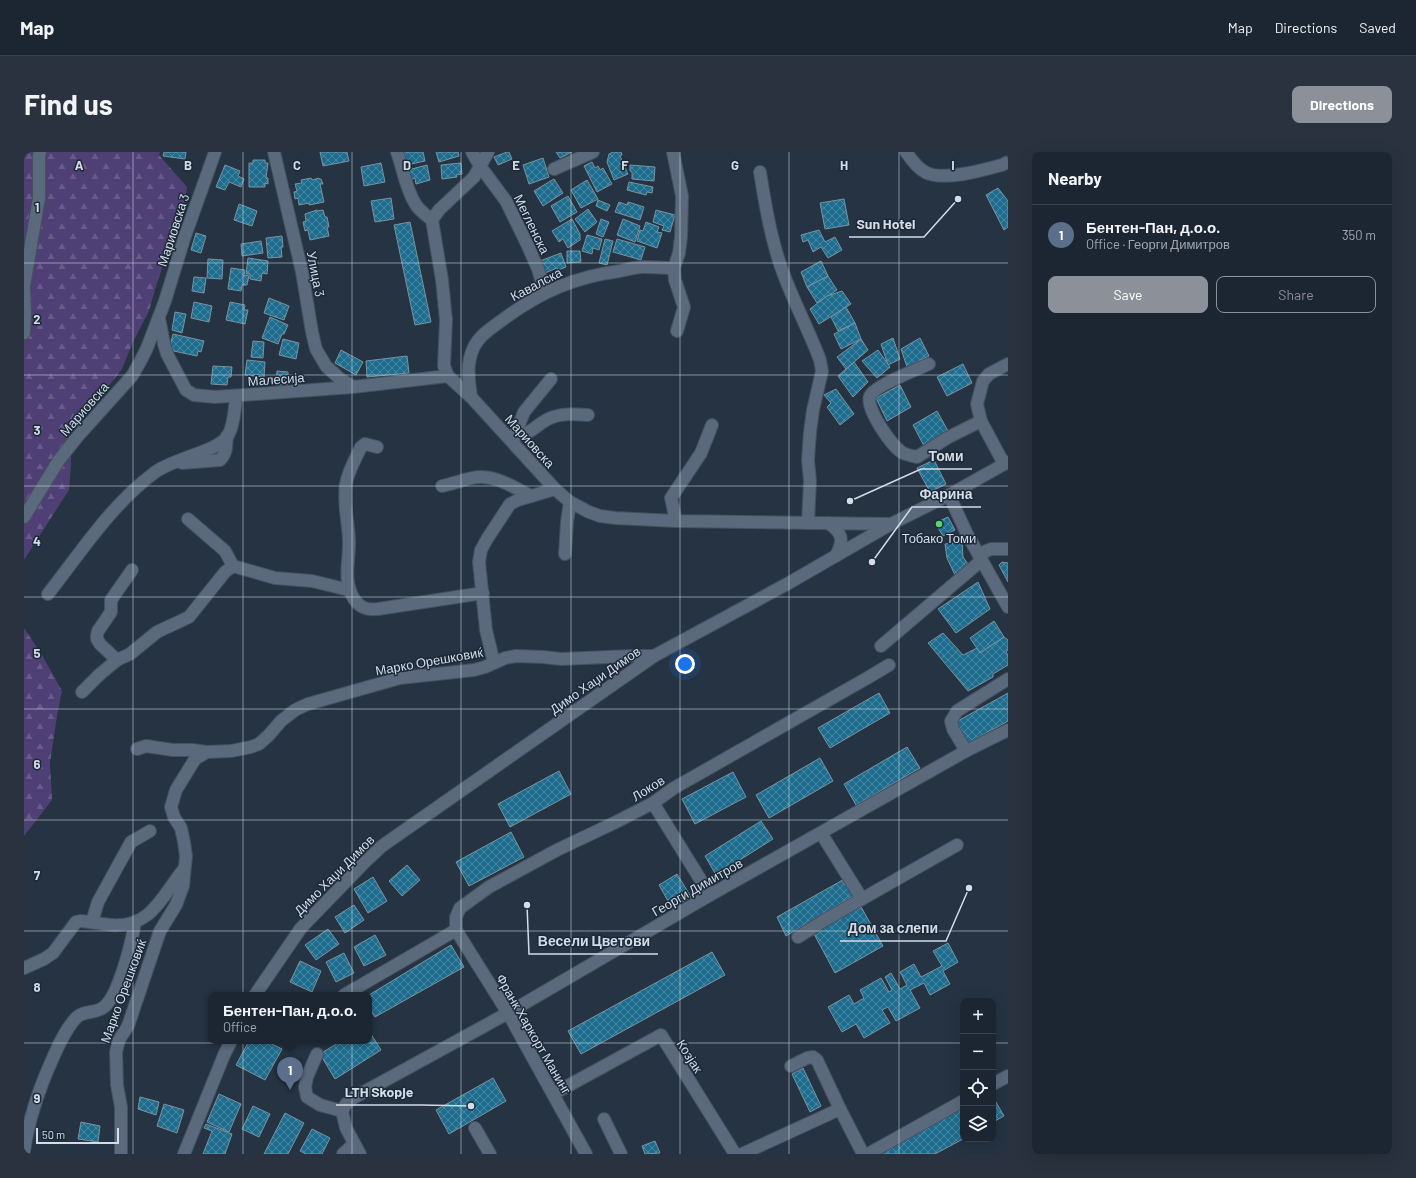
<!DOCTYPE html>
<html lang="en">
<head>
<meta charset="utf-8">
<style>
  body { margin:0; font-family:Barlow,sans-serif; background:#29323e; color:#f1f3f6 }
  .controls { position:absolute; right:12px; bottom:12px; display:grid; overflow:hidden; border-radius:8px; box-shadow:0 4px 16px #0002 }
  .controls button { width:36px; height:36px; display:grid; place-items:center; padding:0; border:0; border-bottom:1px solid #3a434d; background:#1c2632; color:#f1f3f6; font:20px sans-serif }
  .scale { position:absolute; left:12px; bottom:10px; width:83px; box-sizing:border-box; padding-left:4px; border:2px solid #d4dce7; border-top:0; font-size:11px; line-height:14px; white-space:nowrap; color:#d4dce7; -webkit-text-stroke:3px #1b2938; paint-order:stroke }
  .you { position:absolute; left:661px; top:512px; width:14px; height:14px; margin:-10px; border:3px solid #fff; border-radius:50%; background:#1a73e8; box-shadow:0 0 0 6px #1a73e833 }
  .badge { display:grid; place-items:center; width:26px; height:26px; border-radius:50%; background:#8c9099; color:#fff; font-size:13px; font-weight:700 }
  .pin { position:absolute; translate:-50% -33px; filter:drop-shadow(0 1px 2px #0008) }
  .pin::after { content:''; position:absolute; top:21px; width:14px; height:12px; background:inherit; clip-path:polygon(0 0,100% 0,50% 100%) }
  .popup { position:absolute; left:184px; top:840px; width:164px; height:52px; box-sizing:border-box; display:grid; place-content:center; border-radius:8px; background:#1c2632; filter:drop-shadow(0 1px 3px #0005); font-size:13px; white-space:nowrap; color:#a0a5ac }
  .popup b { font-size:15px; color:#f1f3f6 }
  .popup::after { content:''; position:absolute; left:50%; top:100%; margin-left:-8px; border:8px solid transparent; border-top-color:#1c2632 }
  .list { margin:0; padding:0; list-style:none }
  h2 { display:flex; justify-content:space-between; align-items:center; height:52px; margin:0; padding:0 16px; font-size:17px }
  h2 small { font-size:13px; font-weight:400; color:#a0a5ac }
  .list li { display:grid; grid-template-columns:26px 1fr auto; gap:12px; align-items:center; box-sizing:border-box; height:60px; padding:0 16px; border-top:1px solid #3a434d }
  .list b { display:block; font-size:15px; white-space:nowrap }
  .list p { margin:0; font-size:13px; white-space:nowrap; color:#a0a5ac }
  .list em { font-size:13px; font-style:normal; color:#a0a5ac }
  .actions { display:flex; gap:8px; padding:12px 16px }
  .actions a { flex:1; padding:9px 0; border:1px solid #8c9099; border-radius:8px; text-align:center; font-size:14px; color:#8c9099 }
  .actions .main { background:#8c9099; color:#fff }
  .icon { flex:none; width:22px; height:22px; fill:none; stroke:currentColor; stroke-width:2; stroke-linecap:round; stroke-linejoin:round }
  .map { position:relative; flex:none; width:984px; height:1002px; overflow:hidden; border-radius:8px }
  header { display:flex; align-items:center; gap:24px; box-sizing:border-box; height:56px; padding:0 20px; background:#1c2632; border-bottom:1px solid #3a434d }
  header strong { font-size:19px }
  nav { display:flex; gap:22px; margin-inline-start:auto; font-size:14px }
  .intro { display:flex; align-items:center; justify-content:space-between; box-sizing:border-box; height:96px; padding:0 24px }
  h1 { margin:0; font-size:28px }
  .button { padding:10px 18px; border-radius:8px; background:#8c9099; color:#fff; font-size:14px; font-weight:700 }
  main { display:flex; gap:24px; padding:0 24px }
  aside { flex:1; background:#1c2632; border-radius:8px; box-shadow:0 4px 16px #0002 }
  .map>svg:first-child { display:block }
  .forest { fill:url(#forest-firs) }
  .building { fill:url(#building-cross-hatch); stroke:#7a939f }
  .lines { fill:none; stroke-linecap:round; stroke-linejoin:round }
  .minor-casing { stroke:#45505e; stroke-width:14 }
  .minor { stroke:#5a697b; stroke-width:12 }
  .grid { fill:none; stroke:#d4dce7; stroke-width:1; stroke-opacity:0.55 }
  .poi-dot { fill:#5dd56d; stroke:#1b2938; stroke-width:1.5 }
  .labels { text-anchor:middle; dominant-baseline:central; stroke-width:3; stroke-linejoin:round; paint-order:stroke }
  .street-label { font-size:13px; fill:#d4dce7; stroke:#1b2938 }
  .poi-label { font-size:13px; fill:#d4dce7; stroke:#1b2938 }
  .grid-label { font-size:13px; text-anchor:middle; font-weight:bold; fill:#d4dce7; stroke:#1b2938; stroke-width:3; stroke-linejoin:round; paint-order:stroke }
  .leader { fill:none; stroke:#d4dce7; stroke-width:1.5 }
  .callout-dot { fill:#d4dce7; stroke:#1b2938; stroke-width:1.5 }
  .callout-label { font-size:14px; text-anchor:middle; font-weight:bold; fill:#d4dce7; stroke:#1b2938; stroke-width:3; stroke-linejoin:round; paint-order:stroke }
</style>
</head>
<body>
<header>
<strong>Map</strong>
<nav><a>Map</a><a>Directions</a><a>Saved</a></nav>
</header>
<div class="intro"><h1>Find us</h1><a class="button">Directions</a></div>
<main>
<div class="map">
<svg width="984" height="1002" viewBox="0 0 984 1002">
  <defs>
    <pattern id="forest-firs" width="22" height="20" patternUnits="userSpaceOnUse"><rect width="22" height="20" fill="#4e3f75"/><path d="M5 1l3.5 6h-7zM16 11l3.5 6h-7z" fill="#675a89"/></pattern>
    <pattern id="building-cross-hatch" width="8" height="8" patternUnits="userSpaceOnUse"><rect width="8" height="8" fill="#1f6d8e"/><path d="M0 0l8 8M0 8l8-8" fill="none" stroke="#4988a3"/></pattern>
  </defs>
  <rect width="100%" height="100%" fill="#253342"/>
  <!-- forest -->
  <g class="forest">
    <polygon points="0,0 136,0 135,3 163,35 161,49 132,134 125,159 109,190 98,217 67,257 46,280 47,314 45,338 0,408"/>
    <polygon points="0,476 18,503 38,539 33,564 26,611 28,648 0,684"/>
  </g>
  <!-- building -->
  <g class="building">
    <polygon points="140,0 162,0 161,7 139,4"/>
    <polygon points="296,0 323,0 325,9 299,14"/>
    <polygon points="380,0 399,0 401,9 383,13"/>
    <polygon points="412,0 434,0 435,4 415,10"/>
    <polygon points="483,0 485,0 488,7 474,13 470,5"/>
    <polygon points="532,0 548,0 536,6"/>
    <polygon points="589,0 597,0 598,3 596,4 604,22 590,28 583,10 585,2"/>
    <polygon points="519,6 525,25 505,32 499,13"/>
    <polygon points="229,8 241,8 241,11 244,11 242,26 244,26 244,32 241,31 241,35 225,35 225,11 229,11"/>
    <polygon points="568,10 571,16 574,14 576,18 579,16 588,32 573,40 560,14"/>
    <polygon points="357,11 361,30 340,34 337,15"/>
    <polygon points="437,11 438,22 432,23 433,25 418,27 417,13"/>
    <polygon points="201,13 216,19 214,24 220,27 217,35 205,30 201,38 192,35"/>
    <polygon points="403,13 406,28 392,32 391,26 386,28 384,18"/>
    <polygon points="606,13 631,15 630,29 608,27 608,20 606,19"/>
    <polygon points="287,26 288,28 295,26 295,27 297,27 299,32 296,32 300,50 285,53 285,51 275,53 274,46 271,47 270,40 273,39 271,32 278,31 277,28"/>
    <polygon points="530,27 539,41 519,54 510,39"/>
    <polygon points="563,28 574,47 557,56 547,38"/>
    <polygon points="605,30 629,35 628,41 623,40 622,43 603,38"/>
    <polygon points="974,36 984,49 984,75 980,78 962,43"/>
    <polygon points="544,44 553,60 536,70 527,54"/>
    <polygon points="367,46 370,67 351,70 347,49"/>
    <polygon points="820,47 825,73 801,77 796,51"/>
    <polygon points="574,48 586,53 583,59 572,54"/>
    <polygon points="595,50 603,53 604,50 620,55 616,68 591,60"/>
    <polygon points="215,52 233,59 228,74 210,68"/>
    <polygon points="564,57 573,70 561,80 551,67"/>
    <polygon points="293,58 293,59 299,58 301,65 303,65 305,75 303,75 305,84 286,88 284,78 281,79 279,70 282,69 281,62"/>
    <polygon points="632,58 651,63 646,80 638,78 640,74 629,70"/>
    <polygon points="548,67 556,82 556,88 544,96 539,87 535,90 528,79"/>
    <polygon points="577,67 585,70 579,85 572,82"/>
    <polygon points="599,67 616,74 611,90 593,83"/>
    <polygon points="386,70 407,170 391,173 370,73"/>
    <polygon points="622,70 635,75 633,80 638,81 633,96 613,89 616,78 619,79"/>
    <polygon points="795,78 801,90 811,85 818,98 804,106 797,95 789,100 784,88 779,90 777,83"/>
    <polygon points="172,81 182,84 177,101 167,98"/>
    <polygon points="563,83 578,87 575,98 569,96 568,102 558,99"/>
    <polygon points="258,84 259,95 257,95 258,105 244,106 242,86"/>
    <polygon points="581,87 589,89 583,113 575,111"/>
    <polygon points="593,87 621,95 617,108 589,100"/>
    <polygon points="237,89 239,101 218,104 217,92"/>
    <polygon points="543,99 556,99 557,110 543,111"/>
    <polygon points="537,101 542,115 534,118 533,116 521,121 516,109"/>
    <polygon points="224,106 244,109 243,122 238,121 237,129 226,127 226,122 222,122"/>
    <polygon points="184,107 199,108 198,127 183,126"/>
    <polygon points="797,109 804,124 783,135 777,120 795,110"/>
    <polygon points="207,116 221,118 220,123 225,124 223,133 218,133 217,139 204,137"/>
    <polygon points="804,124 813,138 793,151 783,135"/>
    <polygon points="170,125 182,126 180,141 168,139"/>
    <polygon points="818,139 827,152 795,172 786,157 803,144"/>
    <polygon points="245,146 265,154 260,168 240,161"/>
    <polygon points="170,150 188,154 185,170 167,166"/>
    <polygon points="206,150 221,153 220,158 224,158 221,172 202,168"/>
    <polygon points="822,155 831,171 814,179 807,165"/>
    <polygon points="151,160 162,162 158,181 148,178"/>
    <polygon points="246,165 264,173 260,182 258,182 254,192 238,186"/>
    <polygon points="831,171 837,187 817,197 810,182"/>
    <polygon points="149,182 180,189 177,200 174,199 173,204 145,198"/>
    <polygon points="869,186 876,207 864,213 857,192"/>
    <polygon points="896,186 905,204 883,215 877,197"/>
    <polygon points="259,187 275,191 272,207 255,203"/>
    <polygon points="837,187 844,198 822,217 813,205"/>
    <polygon points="229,189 240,190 239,206 227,205"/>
    <polygon points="317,198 339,210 332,223 311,211"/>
    <polygon points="854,198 866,215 853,226 838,209"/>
    <polygon points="383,204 385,221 343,225 342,209"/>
    <polygon points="223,208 241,210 240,225 221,223"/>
    <polygon points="830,210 844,230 829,245 814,224"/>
    <polygon points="939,212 948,231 923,244 913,225"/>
    <polygon points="189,214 208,215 207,225 204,225 203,233 187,232"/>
    <polygon points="253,219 264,220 263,236 252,235"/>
    <polygon points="876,233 887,255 863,269 852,246"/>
    <polygon points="812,237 830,262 816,273 803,255 807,251 800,243"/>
    <polygon points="913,259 924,279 900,294 889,273"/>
    <polygon points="910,308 922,332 906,340 893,316"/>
    <polygon points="924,365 931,378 919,384 911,371"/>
    <polygon points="938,390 939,405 944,412 931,423 923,406 921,392"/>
    <polygon points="978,410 984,411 984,430 975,413"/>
    <polygon points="954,430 966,457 932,481 914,457"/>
    <polygon points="970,469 980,485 956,501 946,486"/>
    <polygon points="919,481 939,503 953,496 956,501 980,485 984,488 984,498 982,500 984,503 984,513 969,522 969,525 944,539 904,491"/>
    <polygon points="855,541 866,561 806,596 794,576"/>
    <polygon points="984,541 984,569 944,591 932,570"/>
    <polygon points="883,595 896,616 832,653 820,632"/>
    <polygon points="796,606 809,629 745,666 732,643"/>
    <polygon points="535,619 547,642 486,675 474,652"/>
    <polygon points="709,620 722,645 671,672 658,647"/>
    <polygon points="737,669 749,687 692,723 681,704"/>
    <polygon points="487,680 500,705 445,734 432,710"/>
    <polygon points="383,713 396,728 378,744 365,729"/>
    <polygon points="653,722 667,745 648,756 635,733"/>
    <polygon points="349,725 363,749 344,761 330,737"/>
    <polygon points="824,725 834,741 762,784 753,765"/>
    <polygon points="330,753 340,768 321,781 311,765"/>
    <polygon points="836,753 859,794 811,821 789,780"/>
    <polygon points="304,777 315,792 292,808 281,793"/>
    <polygon points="351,783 362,803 340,814 330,795"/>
    <polygon points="924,791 934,810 919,819 926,832 906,843 900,831 886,838 896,856 872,869 864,855 858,858 866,871 840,886 832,872 818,880 804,855 825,843 830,852 840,846 836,838 857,826 865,840 868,838 861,825 867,821 876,837 883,833 876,820 890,812 897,825 918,814 909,799"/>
    <polygon points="427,793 440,815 351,865 345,856 345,843"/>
    <polygon points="688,800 701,823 557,902 544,879"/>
    <polygon points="320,801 330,821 312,830 302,810"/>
    <polygon points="276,809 297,819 288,840 266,830"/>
    <polygon points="345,879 357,898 311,927 296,902 317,889 345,889"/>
    <polygon points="225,889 242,889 258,897 241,928 212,913"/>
    <polygon points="779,916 797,954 786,960 768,922"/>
    <polygon points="469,926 482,949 425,982 412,958"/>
    <polygon points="195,942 217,952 205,980 183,970"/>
    <polygon points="116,945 135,950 132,963 114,957"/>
    <polygon points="969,945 980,964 969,970"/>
    <polygon points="140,952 160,958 153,981 133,974"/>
    <polygon points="229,954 246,962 235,985 218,977"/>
    <polygon points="939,956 939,987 911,1002 855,1002"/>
    <polygon points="261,961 280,971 264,1002 240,1002"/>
    <polygon points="57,970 76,974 74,990 54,987"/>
    <polygon points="182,972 208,982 201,1002 179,1002 188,979 180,976"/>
    <polygon points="288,977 306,986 298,1002 282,1002 276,999"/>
    <polygon points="631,989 636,1001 621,1002 618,994"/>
  </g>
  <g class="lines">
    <defs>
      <g id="minor">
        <polyline points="250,0 278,120 288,180 292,197 302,214 315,226 329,235"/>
        <path d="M373,0C379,17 382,38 392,53C396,59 402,63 408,68"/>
        <polyline points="448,0 456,14 482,49 503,92 514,117 521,141"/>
        <polyline points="464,0 450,25 415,58 408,68 418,128 422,168 420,214 424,224 447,245 531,337 546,350 565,360 576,364 591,366 652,369 867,372"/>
        <polyline points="649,0 658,44 657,85 655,101 650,116 651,128 660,155 653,179"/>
        <path d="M882,0C887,7 893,16 901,20C918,30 960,18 978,13L984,10"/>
        <polyline points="530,17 569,0"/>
        <path d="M736,20C741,51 746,82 756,112C767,145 784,176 796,208L798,219L789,258L786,280L784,308L786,329L784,371"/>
        <polyline points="135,166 140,192 143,202 162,238 170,243 191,245 329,235 424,224"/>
        <polyline points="0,181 1,161 0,134 15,46 15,4 16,0"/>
        <path d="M905,212C894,217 850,234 846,244C841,256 868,295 879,301C883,303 888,304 893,305L923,286L957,269"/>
        <path d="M447,245C445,229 442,213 449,197C455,183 469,175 481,166C518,139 551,125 596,119C604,117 612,115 620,115C630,115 640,116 650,116"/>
        <path d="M491,283C509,282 510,274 524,267C536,261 551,262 564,263"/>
        <polyline points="487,288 491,283 500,260 527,227"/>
        <path d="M353,295L341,292L337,295C332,306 324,319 322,332C319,350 324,369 325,387C326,408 318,427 330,447C333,451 337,455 341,456C345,458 350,457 354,457L459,441"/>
        <path d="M158,311L196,308C203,301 202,294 203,284"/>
        <polyline points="980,312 957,269 953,252 959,229 965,222 984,212"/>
        <path d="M418,334C428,332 438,328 448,326C469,321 489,335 507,344"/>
        <polyline points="925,343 943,382 984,455"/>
        <polyline points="0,365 35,308 54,284 108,224 116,210 123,196 141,149 160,87 191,0"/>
        <polyline points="164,367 201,399 209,414 251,426 288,429 325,438"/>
        <polyline points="652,369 647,346 677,301 688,273"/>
        <path d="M804,371C819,381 820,388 812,404"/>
        <polyline points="541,402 543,370 546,350"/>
        <polyline points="955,402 967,397 984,397"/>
        <path d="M24,442C57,400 87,353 130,321C147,307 192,300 203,285C210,275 211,255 212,244"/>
        <polyline points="857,494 958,408"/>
        <polyline points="93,508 76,492 73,487 73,483 74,479 87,460 87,448 108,418"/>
        <polyline points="470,511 462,478 455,410 457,398 463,387 486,352 494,348 531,337"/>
        <polyline points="58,540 75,523 93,508 106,502 133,480 165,465 201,420 209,414"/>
        <polyline points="113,597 122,594 149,598 169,598 183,600"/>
        <polyline points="942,599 929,577 927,569 933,559 984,527"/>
        <polyline points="629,651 686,743"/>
        <polyline points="797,681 838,747"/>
        <polyline points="68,770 74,750 107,690 126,679"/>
        <polyline points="432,778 432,765 436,756 465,735 533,698 592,670 629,651 650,636 845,525 865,513"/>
        <polyline points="432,778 484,861 562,1002"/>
        <polyline points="774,785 801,768 933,693"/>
        <path d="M0,816L20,807L29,801L52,770L57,769C67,770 77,772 88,773C128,776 139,742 160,717"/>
        <polyline points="231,843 277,776 341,710 358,694 630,504 763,432 867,372 925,343 984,310"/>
        <polyline points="320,843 432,778"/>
        <polyline points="293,902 283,925 281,935 283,945 296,953 318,959"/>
        <polyline points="767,914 783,906 789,905 793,908 816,957 839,1002"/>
        <polyline points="969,932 984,924"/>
        <polyline points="529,942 637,883 711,1002"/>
        <polyline points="318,959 322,952 329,946 484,861 686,743 942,599 984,578"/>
        <polyline points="318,959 322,976 336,1002"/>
        <polyline points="580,967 597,1002"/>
        <polyline points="451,976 466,1002"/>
        <path d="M0,999C5,966 14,939 28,908C34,894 41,878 52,866C59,858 72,862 80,855C95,843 108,789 111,770"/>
        <polyline points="97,1002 97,955 93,933 92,900 95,888 104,874 136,779 152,753 159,734 162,704 160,690 157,676 150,665 147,655 152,638 171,607 183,600 207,599 227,595 235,592 245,583 257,569 271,558 284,552 376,526 450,518 461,515 481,506 492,504 519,505 537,507 607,504 630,504"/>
        <polyline points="160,1002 200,903 207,889"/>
        <polyline points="319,1002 330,992"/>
        <polyline points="718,1002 816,957"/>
        <polyline points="844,1002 939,949"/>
      </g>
    </defs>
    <!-- minor casing -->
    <use href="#minor" class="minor-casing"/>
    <!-- minor -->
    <use href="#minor" class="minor"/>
  </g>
  <!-- grid -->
  <path class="grid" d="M109,0V1002M219,0V1002M328,0V1002M437,0V1002M547,0V1002M656,0V1002M765,0V1002M875,0V1002M0,111H984M0,223H984M0,334H984M0,445H984M0,557H984M0,668H984M0,779H984M0,891H939M969,891H984"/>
  <!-- markers -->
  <circle class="poi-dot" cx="915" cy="372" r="4"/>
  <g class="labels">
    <!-- street labels -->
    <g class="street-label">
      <text transform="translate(508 72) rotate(64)">Мегленска</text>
      <text transform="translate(149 78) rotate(-72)">Мариовска 3</text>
      <text transform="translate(292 122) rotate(79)">Улица 3</text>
      <text transform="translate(512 132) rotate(-28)">Кавалска</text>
      <text transform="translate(252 227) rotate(-4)">Малесија</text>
      <text transform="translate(60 257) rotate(-49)">Мариовска</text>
      <text transform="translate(506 289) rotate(48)">Мариовска</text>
      <text transform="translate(405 509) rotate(-10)">Марко Орешковиќ</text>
      <text transform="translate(571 528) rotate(-35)">Димо Хаџи Димов</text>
      <text transform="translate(624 636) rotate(-32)">Локов</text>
      <text transform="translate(310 723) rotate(-45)">Димо Хаџи Димов</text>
      <text transform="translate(673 735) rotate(-30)">Георги Димитров</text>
      <text transform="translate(99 839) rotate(-70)">Марко Орешковиќ</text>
      <text transform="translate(510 882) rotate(60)">Франк Харкорт Манинг</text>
      <text transform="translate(666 904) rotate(58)">Козјак</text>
    </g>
    <!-- poi labels -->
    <g class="poi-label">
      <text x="915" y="386">Тобако Томи</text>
    </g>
  </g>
  <g class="grid-label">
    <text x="55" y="18">A</text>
    <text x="164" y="18">B</text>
    <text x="273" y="18">C</text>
    <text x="383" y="18">D</text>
    <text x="492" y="18">E</text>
    <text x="601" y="18">F</text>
    <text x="711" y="18">G</text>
    <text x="820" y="18">H</text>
    <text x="929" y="18">I</text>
    <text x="13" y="60">1</text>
    <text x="13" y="172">2</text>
    <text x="13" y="283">3</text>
    <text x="13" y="394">4</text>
    <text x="13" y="506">5</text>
    <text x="13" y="617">6</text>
    <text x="13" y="728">7</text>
    <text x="13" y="840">8</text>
    <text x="13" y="951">9</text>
  </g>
  <!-- callouts -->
  <path class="leader" d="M934 47L900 85H825M826 349L897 317H948M848 410L888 355H957M945 736L922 789H816M503 753L505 802H634M447 954L397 953H312"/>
  <g class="callout-dot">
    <circle cx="934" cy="47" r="4"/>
    <circle cx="826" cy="349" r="4"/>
    <circle cx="848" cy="410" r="4"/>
    <circle cx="945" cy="736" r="4"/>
    <circle cx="503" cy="753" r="4"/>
    <circle cx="447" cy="954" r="4"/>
  </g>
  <g class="callout-label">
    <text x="862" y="77">Sun Hotel</text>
    <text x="922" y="309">Томи</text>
    <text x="922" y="347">Фарина</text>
    <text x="869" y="781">Дом за слепи</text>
    <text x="570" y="794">Весели Цветови</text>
    <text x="355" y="945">LTH Skopje</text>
  </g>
</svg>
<div class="controls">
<button>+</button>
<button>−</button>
<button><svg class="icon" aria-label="locate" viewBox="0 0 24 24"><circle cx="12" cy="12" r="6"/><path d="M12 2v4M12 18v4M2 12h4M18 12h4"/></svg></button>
<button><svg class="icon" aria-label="layers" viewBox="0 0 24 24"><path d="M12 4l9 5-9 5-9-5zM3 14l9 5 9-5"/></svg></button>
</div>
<div class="scale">50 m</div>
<div class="you"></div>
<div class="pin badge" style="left:266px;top:938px;background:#5c6f8a">1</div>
<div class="popup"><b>Бентен-Пан, д.о.о.</b>Office</div>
</div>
<aside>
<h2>Nearby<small></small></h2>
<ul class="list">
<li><span class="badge" style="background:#5c6f8a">1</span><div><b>Бентен-Пан, д.о.о.</b><p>Office · Георги Димитров</p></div><em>350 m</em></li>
</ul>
<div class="actions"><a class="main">Save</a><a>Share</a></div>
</aside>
</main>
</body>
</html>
